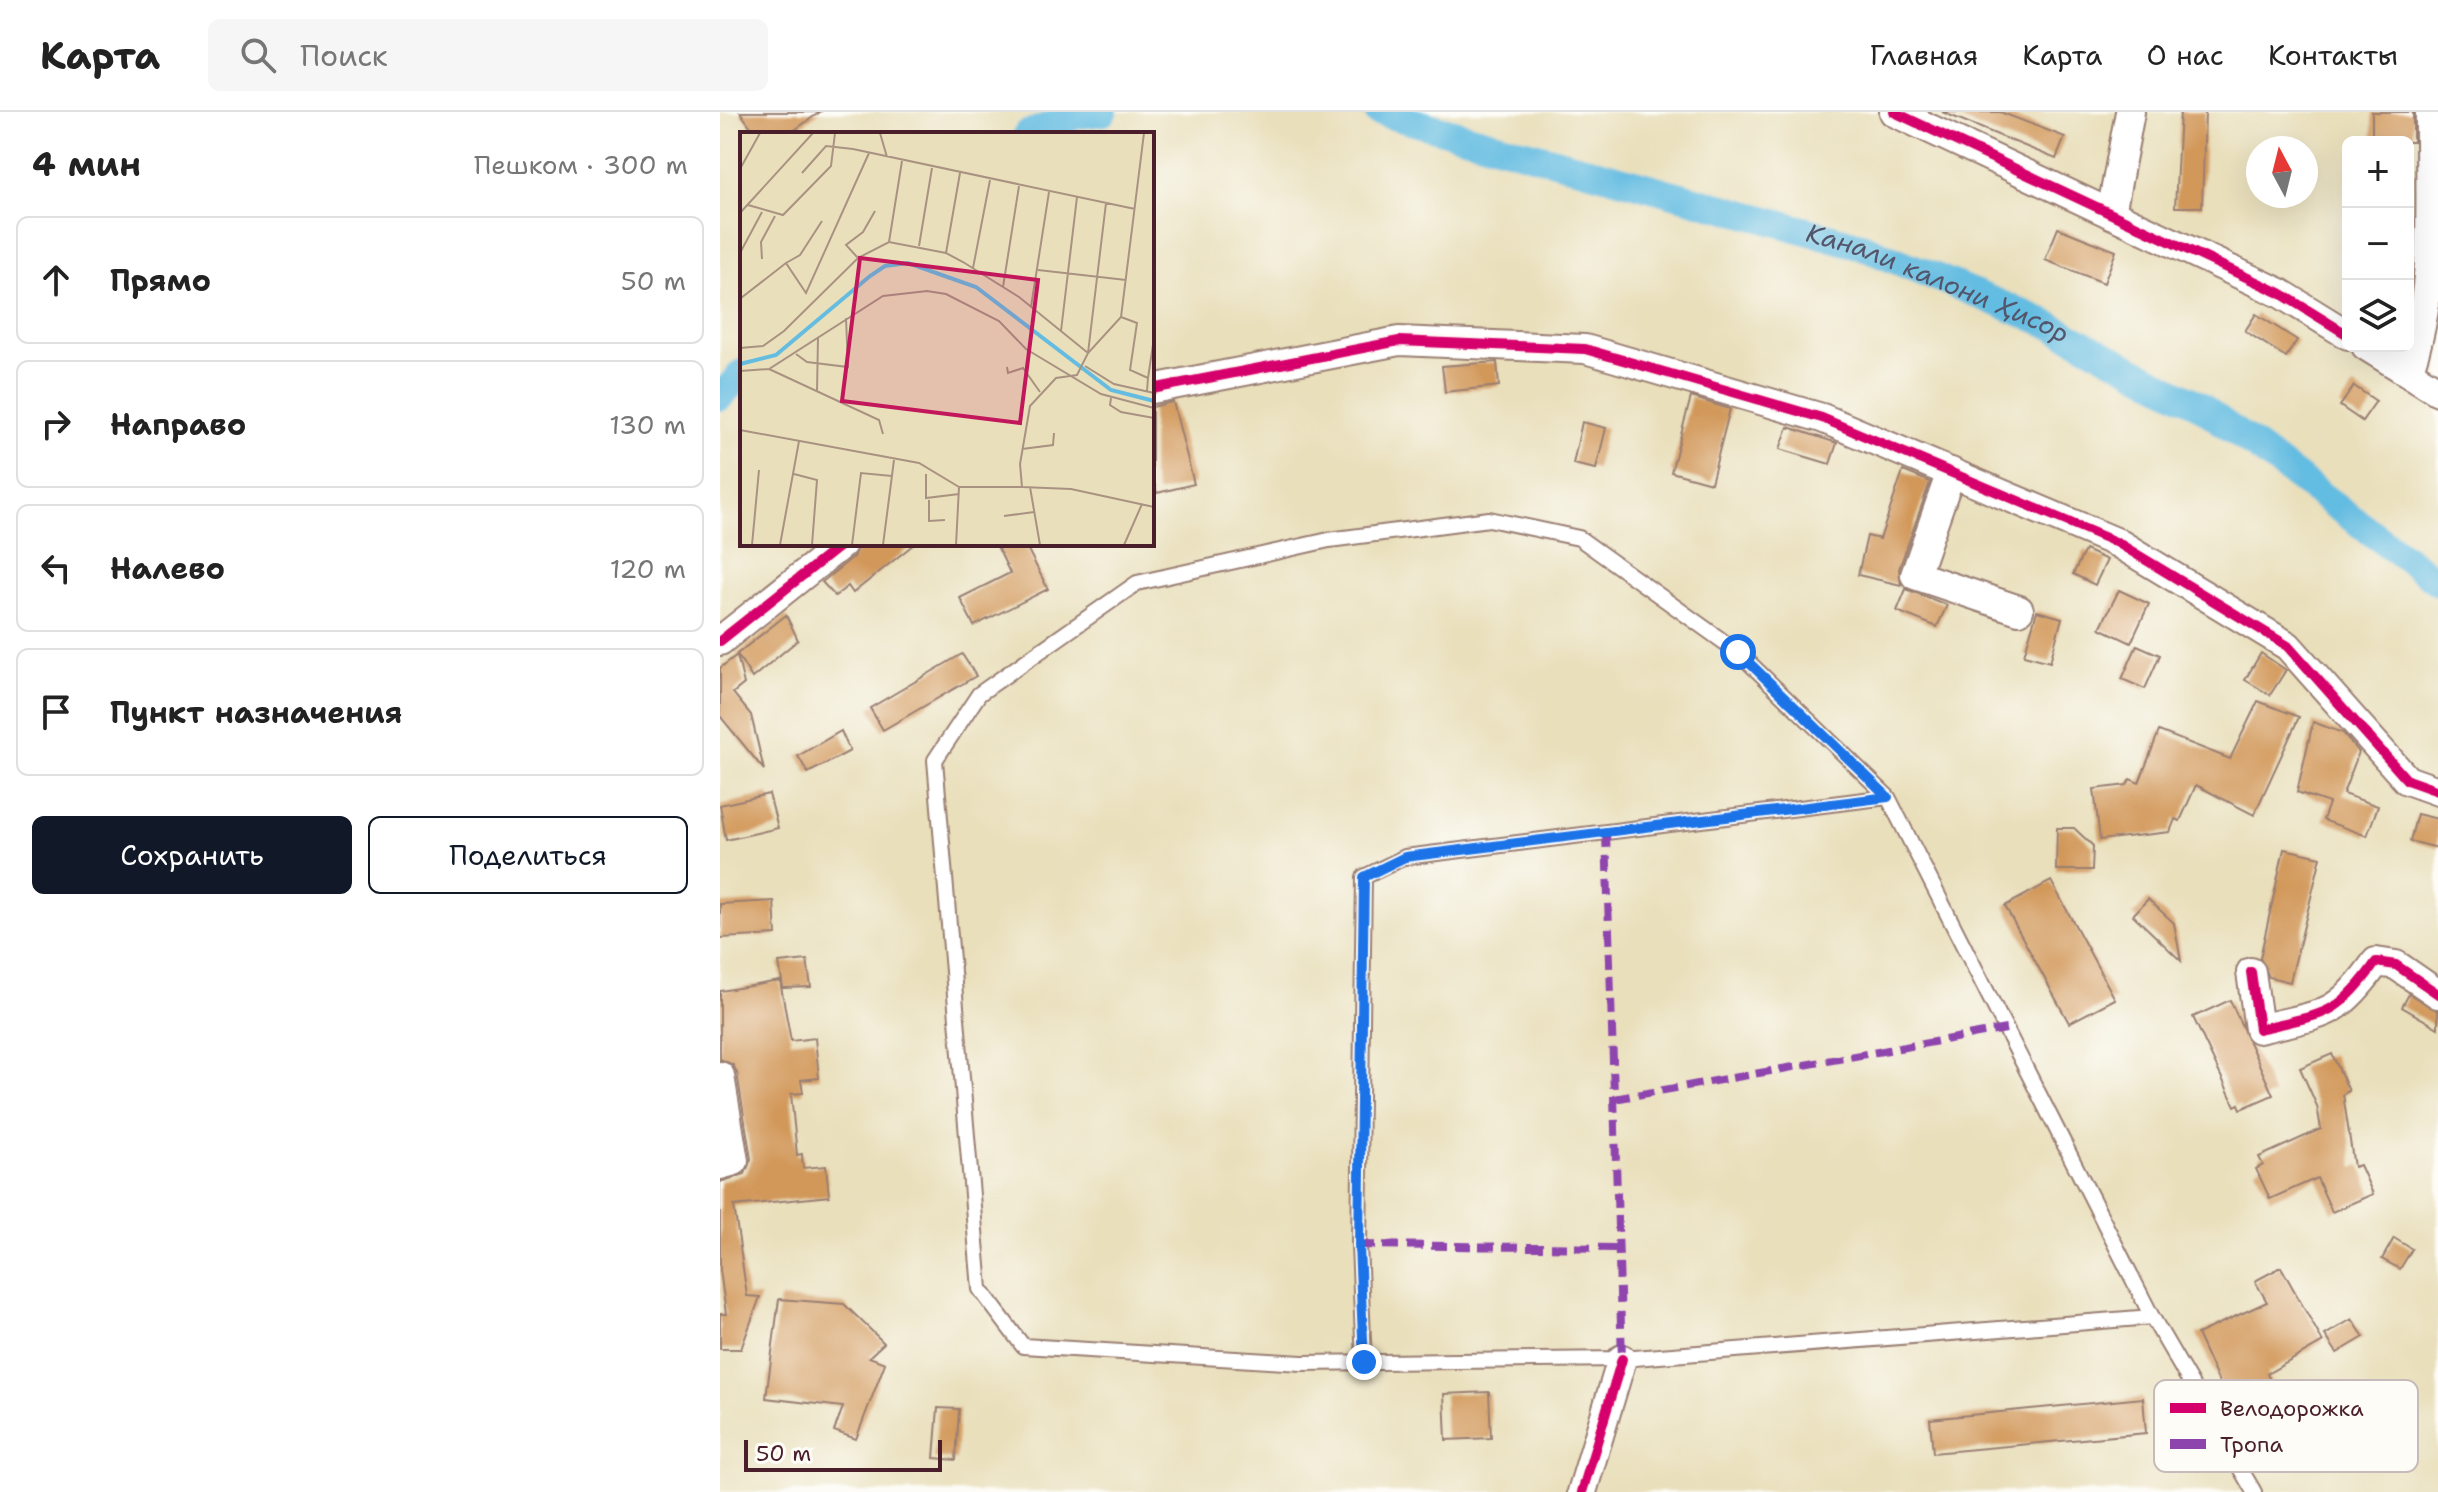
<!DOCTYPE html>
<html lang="ru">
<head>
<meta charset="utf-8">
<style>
  body { margin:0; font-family:"Shantell Sans",sans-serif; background:#f6f6f6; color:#222 }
  .controls { position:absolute; right:24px; top:24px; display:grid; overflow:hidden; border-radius:12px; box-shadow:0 8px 32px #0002 }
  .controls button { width:72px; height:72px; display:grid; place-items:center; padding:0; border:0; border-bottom:2px solid #e0e0e0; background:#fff; color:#222; font:40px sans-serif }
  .compass { position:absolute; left:1526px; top:24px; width:72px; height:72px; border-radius:50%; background:#fff; box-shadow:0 8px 32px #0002; rotate:353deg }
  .scale { position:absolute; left:24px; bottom:20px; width:198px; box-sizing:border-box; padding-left:8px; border:4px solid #4a1f2b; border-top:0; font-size:22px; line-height:28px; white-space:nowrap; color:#4a1f2b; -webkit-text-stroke:6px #fdfcf7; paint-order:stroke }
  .stop { position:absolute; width:24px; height:24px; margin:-18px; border:6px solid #1a73e8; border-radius:50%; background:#fff }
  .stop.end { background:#1a73e8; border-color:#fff; box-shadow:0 2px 8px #0008 }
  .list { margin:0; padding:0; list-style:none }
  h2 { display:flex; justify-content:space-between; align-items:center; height:104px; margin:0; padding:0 32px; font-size:34px }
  h2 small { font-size:26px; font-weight:400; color:#767676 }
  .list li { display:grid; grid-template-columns:52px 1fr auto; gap:24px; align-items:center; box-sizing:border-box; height:128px; margin:0 16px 16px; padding:0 16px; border:2px solid #e0e0e0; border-radius:12px }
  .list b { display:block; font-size:30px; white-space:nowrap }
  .list em { font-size:26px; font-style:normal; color:#767676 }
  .actions { display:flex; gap:16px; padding:24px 32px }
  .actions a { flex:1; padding:18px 0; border:2px solid #111827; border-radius:12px; text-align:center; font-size:28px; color:#111827 }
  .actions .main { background:#111827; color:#fff }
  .icon { flex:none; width:44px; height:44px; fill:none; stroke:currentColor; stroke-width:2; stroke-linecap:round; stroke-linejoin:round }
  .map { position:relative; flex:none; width:1718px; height:1380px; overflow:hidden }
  header { display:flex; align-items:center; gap:48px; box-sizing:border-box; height:112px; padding:0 40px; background:#fff; border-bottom:2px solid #e0e0e0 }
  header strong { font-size:38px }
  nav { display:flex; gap:44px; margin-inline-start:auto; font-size:28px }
  .search { width:560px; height:72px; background:#f6f6f6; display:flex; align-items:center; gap:20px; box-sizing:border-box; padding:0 28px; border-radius:12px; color:#767676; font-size:30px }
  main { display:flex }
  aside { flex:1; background:#fff }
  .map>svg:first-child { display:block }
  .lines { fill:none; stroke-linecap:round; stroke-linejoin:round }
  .canal { stroke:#64bce1; stroke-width:28 }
  .building { fill:#d2985a }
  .lane-casing { stroke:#9a7f73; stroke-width:18 }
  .street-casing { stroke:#9a7f73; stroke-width:32 }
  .lane { stroke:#fff; stroke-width:14 }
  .street { stroke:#fff; stroke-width:28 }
  .quiet { stroke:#8e44ad; stroke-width:8; stroke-dasharray:16 8; stroke-linecap:butt }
  .cycleway-casing { stroke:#fdfcf7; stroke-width:15 }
  .cycleway { stroke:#d6006c; stroke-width:10 }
  .route { stroke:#1a73e8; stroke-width:10 }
  .labels { text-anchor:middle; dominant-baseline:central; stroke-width:7; stroke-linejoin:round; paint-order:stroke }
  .water-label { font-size:26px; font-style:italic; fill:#53566b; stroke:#fdfcf7 }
  .inset-river { fill:none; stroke:#64bce1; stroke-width:4 }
  .inset-road { fill:none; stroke:#a99281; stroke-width:2 }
  .view { fill:#c2185b; fill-opacity:0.15; stroke:#c2185b; stroke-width:4 }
  .inset-edge { fill:none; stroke:#4a1f2b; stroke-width:4 }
  .key { fill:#fdfcf7; stroke:#c7baba; stroke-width:2 }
  .key-label { font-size:22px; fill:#4a1f2b }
</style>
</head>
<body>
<header>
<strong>Карта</strong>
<div class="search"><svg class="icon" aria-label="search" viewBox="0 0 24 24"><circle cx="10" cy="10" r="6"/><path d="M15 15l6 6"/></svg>Поиск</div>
<nav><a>Главная</a><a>Карта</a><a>О нас</a><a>Контакты</a></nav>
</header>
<main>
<aside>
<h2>4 мин<small>Пешком · 300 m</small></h2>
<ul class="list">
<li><svg class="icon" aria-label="ahead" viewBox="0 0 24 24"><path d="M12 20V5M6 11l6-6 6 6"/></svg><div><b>Прямо</b></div><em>50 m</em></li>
<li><svg class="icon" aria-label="right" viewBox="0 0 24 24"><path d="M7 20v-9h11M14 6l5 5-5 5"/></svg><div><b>Направо</b></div><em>130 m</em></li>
<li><svg class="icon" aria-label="left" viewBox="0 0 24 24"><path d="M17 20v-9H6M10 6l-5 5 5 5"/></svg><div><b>Налево</b></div><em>120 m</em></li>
<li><svg class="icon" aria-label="arrive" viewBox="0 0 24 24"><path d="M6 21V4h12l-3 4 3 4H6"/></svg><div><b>Пункт назначения</b></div></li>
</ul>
<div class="actions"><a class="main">Сохранить</a><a>Поделиться</a></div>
</aside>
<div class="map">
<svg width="1718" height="1380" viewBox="0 0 1718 1380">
  <rect width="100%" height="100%" fill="#fdfcf7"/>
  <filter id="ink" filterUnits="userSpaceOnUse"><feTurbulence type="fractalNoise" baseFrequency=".0125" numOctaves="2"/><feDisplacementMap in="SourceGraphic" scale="16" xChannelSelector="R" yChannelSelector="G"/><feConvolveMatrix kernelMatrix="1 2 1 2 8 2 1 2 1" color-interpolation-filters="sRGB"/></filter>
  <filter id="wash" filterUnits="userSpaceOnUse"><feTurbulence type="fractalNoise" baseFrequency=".006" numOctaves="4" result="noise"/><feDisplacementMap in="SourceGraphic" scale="32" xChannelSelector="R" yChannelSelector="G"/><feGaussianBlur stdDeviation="1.8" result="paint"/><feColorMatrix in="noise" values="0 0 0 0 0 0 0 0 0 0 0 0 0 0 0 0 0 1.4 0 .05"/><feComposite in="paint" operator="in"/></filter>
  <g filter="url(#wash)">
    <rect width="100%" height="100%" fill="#e9dfbb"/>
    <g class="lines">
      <!-- canal -->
      <g class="canal">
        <path id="s1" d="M658,0L1141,134L1324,210L1478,292L1718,470"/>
        <polyline points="307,22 358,3 383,0"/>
        <polyline points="0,285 22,261"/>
      </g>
    </g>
    <g id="blocks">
      <!-- building -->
      <g class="building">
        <polygon points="20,0 100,0 69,22 36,22"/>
        <polygon points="1222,0 1280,0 1345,25 1336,47"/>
        <polygon points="1460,0 1485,0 1482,95 1455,95"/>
        <rect x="1652" y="0" width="41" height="30"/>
        <polygon points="1338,116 1396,139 1384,171 1325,148"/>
        <polygon points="1536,202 1577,228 1566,245 1525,219"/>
        <polygon points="777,250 779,274 725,280 722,254"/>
        <polygon points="1634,274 1656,289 1642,309 1620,294"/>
        <polygon points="971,285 1010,297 991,371 951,360"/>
        <polygon points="453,290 474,372 437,381 432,363 432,295"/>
        <polygon points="862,310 886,316 876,357 853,352"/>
        <polygon points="1068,315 1117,331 1110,352 1060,337"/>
        <polygon points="1183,359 1210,370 1179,457 1181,473 1138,463 1147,424 1160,427"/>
        <polygon points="139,432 194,432 133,481 128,474 115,484 102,470 133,445"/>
        <polygon points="276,432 305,432 328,477 254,514 240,486 290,461"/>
        <polygon points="1365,438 1387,448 1375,473 1353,462"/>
        <polygon points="1186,477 1227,493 1217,515 1177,499"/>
        <polygon points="1399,478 1429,492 1411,531 1380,516"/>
        <polygon points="1317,499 1342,506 1330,550 1304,543"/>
        <polygon points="66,503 78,528 32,566 17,542"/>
        <polygon points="1417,533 1440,543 1425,577 1402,567"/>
        <polygon points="1541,541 1566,558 1550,583 1525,568"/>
        <polygon points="242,542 256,564 163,618 150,596"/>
        <polygon points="17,543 24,572 13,581 31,603 44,658 0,604 0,556"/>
        <polygon points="1538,589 1579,605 1534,703 1476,673 1460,709 1455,707 1450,720 1380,728 1374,677 1407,673 1410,667 1419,671 1439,619 1510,647"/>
        <polygon points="1593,610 1623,621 1639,640 1623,682 1658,694 1647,724 1603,708 1609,691 1577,680"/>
        <polygon points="121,619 130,639 88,661 78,644"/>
        <polygon points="49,682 58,716 6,728 0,693"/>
        <polygon points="1697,702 1718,707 1718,736 1690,729"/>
        <polygon points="1337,716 1354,716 1373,734 1372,758 1336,758"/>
        <polygon points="1564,737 1601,745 1570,870 1549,865 1540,846"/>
        <polygon points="1331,769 1395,887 1349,911 1285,794"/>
        <polygon points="1428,787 1454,811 1461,849 1413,803"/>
        <polygon points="54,789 56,823 0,826 0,792"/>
        <polygon points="87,848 91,875 63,876 59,851"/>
        <polygon points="60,869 71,929 95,926 99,966 81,968 83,981 71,982 77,1043 82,1042 83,1056 106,1054 109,1084 14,1094 27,1184 40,1185 21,1237 0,1237 0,1202 6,1202 0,1158 0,1070 25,1062 31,1047 17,961 13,953 0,947 0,879"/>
        <polygon points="1689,882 1718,899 1718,916 1682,895"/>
        <polygon points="1510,888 1553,983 1521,997 1519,992 1515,994 1473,905"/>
        <polygon points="1612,942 1629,979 1623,982 1634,1055 1640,1053 1653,1082 1612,1100 1597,1066 1550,1087 1536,1057 1543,1053 1539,1045 1601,1017 1597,994 1580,956"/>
        <polygon points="1674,1126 1692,1137 1680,1157 1662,1147"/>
        <polygon points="1561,1155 1603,1230 1547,1262 1577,1328 1534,1347 1477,1222 1547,1190 1535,1169"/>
        <polygon points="59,1187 124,1192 164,1231 149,1245 165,1251 136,1327 114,1319 123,1295 46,1286"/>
        <polygon points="1632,1207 1644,1225 1617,1241 1605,1223"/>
        <polygon points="769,1280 771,1326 726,1328 724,1282"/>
        <polygon points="1423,1286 1426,1321 1213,1341 1210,1307"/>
        <polygon points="218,1296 239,1297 236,1348 214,1346"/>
      </g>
    </g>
  </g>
  <g filter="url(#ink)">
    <use href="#blocks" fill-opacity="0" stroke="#9a7f73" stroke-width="2"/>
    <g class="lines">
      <defs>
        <g id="lane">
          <polyline points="1432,1205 1534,1380"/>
          <polyline points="644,1250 639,1133 644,765 685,745 1168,685 1432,1205 902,1247 582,1251 303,1234 260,1177 215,648 259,582 417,471 609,428 769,407 859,426 1018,540 1168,685"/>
        </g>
        <g id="street">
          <polyline points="1174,0 1560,181 1628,223"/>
          <polyline points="1391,102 1410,0"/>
          <polyline points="1646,234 1718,279"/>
          <path d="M1688,260C1718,181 1709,84 1710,0"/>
          <polyline points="432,277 679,229 865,237 1102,306 1398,431 1568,534 1687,668 1718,679"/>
          <polyline points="1231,360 1195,463 1299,498"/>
          <polyline points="0,529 122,432"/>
          <path d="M1531,860L1539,917C1603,901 1616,907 1656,850L1676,853L1718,882"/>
          <polyline points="0,964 14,1049 0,1053"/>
          <polyline points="862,1380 902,1247"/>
        </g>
      </defs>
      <!-- lane casing -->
      <use href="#lane" class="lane-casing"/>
      <!-- street casing -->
      <use href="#street" class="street-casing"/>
      <!-- lane -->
      <use href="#lane" class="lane"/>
      <!-- street -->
      <use href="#street" class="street"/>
      <!-- quiet -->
      <g class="quiet">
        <polyline points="886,720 902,1247"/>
        <polyline points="894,987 1286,917"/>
        <polyline points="639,1133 899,1136"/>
      </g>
      <defs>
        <g id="cycleway">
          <polyline points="1174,0 1560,181 1628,223"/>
          <polyline points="432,277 679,229 865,237 1102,306 1398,431 1568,534 1687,668 1718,679"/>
          <polyline points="0,529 122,432"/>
          <path d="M1531,860L1539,917C1603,901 1616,907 1656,850L1676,853L1718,882"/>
          <polyline points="862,1380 902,1247"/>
        </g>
      </defs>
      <!-- cycleway casing -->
      <use href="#cycleway" class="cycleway-casing"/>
      <!-- cycleway -->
      <use href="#cycleway" class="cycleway"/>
    </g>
  </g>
  <g class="lines" filter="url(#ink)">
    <!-- route -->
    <polyline class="route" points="644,1250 639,1133 644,765 685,745 1168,685 1018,540"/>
  </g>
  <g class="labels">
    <!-- water labels -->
    <g class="water-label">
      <text stroke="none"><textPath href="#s1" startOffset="586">Канали калони Ҳисор</textPath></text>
    </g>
  </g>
  <!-- overview -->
  <g transform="translate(20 20)">
    <rect width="414" height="414" fill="#e9dfbb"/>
    <path class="inset-river" d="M0,232L36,223L130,144L145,134L168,131L236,155L371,258L414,269"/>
    <path class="inset-road" d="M140,1L147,25M0,37L20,1M62,41L86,14L113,17L395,77M8,73L43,83L91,34L95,1M0,81L73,1M82,89L60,123L46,131L66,161L129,21M149,110L162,29M179,114L192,36M0,121L22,80M206,121L220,41M118,126L106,113L123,100L135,79M22,127L21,110L35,84M233,136L250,48M298,138L386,148M263,155L279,54M1,166L46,131M291,175L309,60M381,185L397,191L390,238L408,246L407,259M321,199L337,65M0,216L23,214L44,199L118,126L149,110L206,121L223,130L279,165L348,221M348,221L366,71M56,222L67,230L108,235L106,186M345,234L374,252L414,261M267,235L268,241L283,236L300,260M29,237L139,288L143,302M0,239L29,237L143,164L187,159L206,162L259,189L286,217L361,262L414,276M408,246L414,206M77,260L78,205M371,266L370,273L381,280L414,286M0,298L179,331L219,355M282,317L313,313L314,301M54,342L77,348L72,413M186,342V366L219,362M282,355L331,357L414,375M290,355L300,413M189,368V389L205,388M264,384L294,380M12,413L19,338M40,413L59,309M112,413L121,341L152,344M143,413L154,328M216,413L219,355H282L280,332L290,274L316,246L337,243L348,221L381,185L404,1M384,413L402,372"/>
    <path class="view" d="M120,126L298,148L280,291L102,269Z"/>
    <rect width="414" height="414" class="inset-edge"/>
  </g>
  <!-- legend -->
  <rect x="1434" y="1268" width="264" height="92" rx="12" class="key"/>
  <rect x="1450" y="1291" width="36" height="10" fill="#d6006c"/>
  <rect x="1450" y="1327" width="36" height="10" fill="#8e44ad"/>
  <g class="key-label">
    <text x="1500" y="1304">Велодорожка</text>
    <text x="1500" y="1340">Тропа</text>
  </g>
</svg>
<div class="controls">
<button>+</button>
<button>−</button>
<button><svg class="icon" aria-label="layers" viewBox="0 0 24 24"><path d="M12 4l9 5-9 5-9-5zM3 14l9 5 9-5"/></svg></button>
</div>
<svg class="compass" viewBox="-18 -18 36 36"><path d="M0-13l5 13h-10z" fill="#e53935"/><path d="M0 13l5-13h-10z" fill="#767676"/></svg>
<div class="scale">50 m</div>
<div class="stop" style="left:1018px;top:540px"></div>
<div class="stop end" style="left:644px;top:1250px"></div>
</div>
</main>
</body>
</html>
